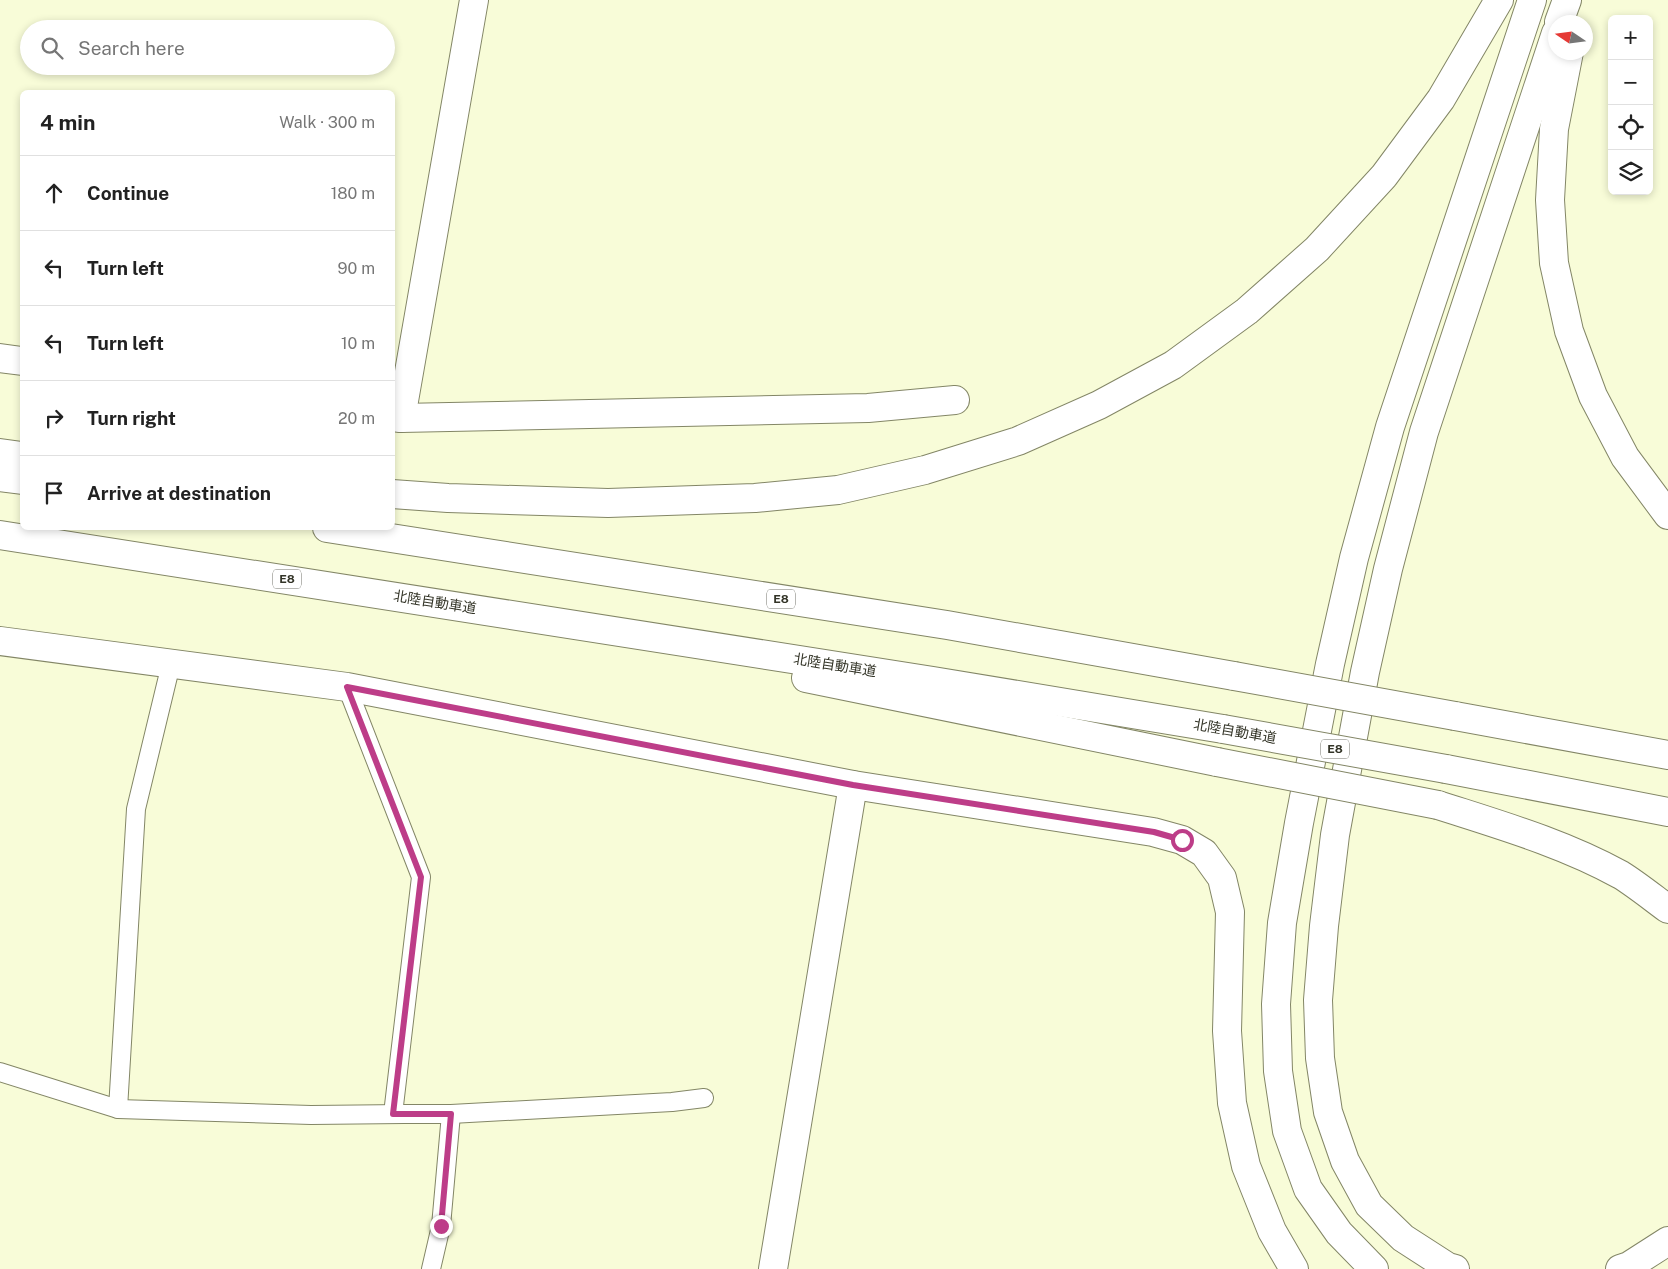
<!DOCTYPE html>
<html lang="en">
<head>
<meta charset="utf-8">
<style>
  body { margin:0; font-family:"Public Sans","Noto Sans JP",sans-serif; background:#f2f2f2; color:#222 }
  .controls { position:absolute; right:15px; top:15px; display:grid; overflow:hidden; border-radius:8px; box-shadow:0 2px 8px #0003 }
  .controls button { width:45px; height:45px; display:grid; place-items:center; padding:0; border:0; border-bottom:1px solid #e0e0e0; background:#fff; color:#222; font:25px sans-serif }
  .compass { position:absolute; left:1548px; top:15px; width:45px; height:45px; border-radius:50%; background:#fff; box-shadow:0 2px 8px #0003; rotate:283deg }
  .stop { position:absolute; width:15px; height:15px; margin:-11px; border:4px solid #bd3d88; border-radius:50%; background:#fff }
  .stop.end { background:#bd3d88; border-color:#fff; box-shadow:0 1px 5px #0008 }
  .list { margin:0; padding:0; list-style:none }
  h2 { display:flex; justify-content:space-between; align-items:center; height:65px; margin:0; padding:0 20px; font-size:21px }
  h2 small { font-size:16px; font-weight:400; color:#767676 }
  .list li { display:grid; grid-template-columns:32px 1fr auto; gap:15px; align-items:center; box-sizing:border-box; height:75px; padding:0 20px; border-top:1px solid #e0e0e0 }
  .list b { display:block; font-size:19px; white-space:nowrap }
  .list em { font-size:16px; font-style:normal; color:#767676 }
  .icon { flex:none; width:28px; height:28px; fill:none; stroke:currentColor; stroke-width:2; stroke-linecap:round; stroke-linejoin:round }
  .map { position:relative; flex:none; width:1668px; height:1269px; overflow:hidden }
  .search { position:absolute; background:#fff; box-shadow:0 2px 8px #0003; left:20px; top:20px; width:375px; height:55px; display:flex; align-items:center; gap:12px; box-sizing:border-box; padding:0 18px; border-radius:28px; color:#767676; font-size:19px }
  .panel { position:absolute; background:#fff; box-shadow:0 2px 8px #0003; left:20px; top:90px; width:375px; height:440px; border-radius:8px }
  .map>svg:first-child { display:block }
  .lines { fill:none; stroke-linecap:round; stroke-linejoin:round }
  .lane-casing { stroke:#838666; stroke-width:20 }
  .street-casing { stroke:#838666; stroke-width:30 }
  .highway-casing { stroke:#838666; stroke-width:30 }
  .lane { stroke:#fff; stroke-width:18 }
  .street { stroke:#fff; stroke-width:28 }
  .highway { stroke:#fff; stroke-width:28 }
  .highway-bridge-casing { stroke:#838666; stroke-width:30; stroke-linecap:butt }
  .highway-bridge { stroke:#fff; stroke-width:28 }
  .route { stroke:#bd3d88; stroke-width:6 }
  .labels { text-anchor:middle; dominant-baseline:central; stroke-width:4; stroke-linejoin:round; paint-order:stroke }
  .shield { fill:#fff; stroke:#707168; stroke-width:1 }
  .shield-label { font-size:12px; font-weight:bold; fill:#333427 }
  .street-label { font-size:14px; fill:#333427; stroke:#fff }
</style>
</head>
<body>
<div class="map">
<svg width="1668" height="1269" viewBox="0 0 1668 1269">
  <rect width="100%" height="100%" fill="#f8fcd8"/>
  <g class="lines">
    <defs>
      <g id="lane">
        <polyline points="347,687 421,877 393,1114 451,1114 672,1102 704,1098"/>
        <polyline points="0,1072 118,1109 311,1115 404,1114"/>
        <polyline points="118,1109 136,809 171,664"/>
        <polyline points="431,1269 441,1226 451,1114"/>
      </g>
      <g id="street">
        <polyline points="0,358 22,361"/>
        <polyline points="392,417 401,418 868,408 955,400"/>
        <polyline points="401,418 474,0"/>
        <polyline points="0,641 347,687 853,785 1153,832 1182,840 1204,853 1222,878 1230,912 1227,1031 1232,1103 1246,1166 1272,1231 1294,1269"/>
        <polyline points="773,1269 853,785"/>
      </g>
      <g id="highway">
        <polyline points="1559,22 1567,0"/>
        <polyline points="1569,52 1554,129 1550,200 1554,263 1569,331 1593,396 1625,457 1668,515"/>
        <polyline points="0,453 22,456"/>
        <polyline points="0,477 22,480"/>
        <polyline points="392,494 448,498 608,503 755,498 838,490 925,470 1018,441 1099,405 1173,365 1247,311 1317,249 1384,176 1441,99 1499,0"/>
        <polyline points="327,528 947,625 1234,676"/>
        <polyline points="0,535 933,681 1223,729"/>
        <polyline points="806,678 1217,762"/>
        <polyline points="1455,716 1668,755"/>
        <polyline points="1446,769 1668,812"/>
        <path d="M1438,805C1500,825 1563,843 1621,875C1637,885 1653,898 1668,909"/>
        <polyline points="1374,1269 1339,1233 1308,1189 1287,1131 1278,1071 1276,1004 1282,923 1299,823 1330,664 1354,558 1390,427 1532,0"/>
        <polyline points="1455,1269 1448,1267 1403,1238 1369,1205 1345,1161 1328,1112 1320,1058 1318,1000 1324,926 1335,835 1365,672 1388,569 1424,432 1556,33"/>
        <polyline points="1620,1269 1629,1266 1668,1241"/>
      </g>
    </defs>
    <!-- lane casing -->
    <use href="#lane" class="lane-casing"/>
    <!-- street casing -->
    <use href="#street" class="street-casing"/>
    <!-- highway casing -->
    <use href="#highway" class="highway-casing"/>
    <!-- lane -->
    <use href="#lane" class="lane"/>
    <!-- street -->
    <use href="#street" class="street"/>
    <!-- highway -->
    <use href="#highway" class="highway"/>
    <defs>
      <g id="highway-bridge">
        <polyline points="1234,676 1455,716"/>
        <polyline points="1223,729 1446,769"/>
        <polyline points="1217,762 1438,805"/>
      </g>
    </defs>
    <!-- highway-bridge casing -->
    <use href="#highway-bridge" class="highway-bridge-casing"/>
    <!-- highway-bridge -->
    <use href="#highway-bridge" class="highway-bridge"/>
  </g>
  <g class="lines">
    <!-- route -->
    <polyline class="route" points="441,1226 451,1114 393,1114 421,877 347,687 853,785 1154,832 1182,840"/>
  </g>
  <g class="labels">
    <!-- shield labels -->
    <g class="shield">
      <rect x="273" y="569.5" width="28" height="19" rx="4"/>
      <rect x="767" y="589.5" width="28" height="19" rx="4"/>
      <rect x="1321" y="739.5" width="28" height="19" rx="4"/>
    </g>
    <g class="shield-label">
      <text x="287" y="579">E8</text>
      <text x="781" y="599">E8</text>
      <text x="1335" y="749">E8</text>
    </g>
    <!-- street labels -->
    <g class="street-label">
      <text transform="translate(435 602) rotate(9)">北陸自動車道</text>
      <text transform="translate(835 665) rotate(9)">北陸自動車道</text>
      <text transform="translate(1235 731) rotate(10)">北陸自動車道</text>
    </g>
  </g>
</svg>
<div class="controls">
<button>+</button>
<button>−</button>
<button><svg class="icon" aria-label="locate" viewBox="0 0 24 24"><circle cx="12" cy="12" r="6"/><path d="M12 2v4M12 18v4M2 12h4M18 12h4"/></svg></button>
<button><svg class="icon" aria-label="layers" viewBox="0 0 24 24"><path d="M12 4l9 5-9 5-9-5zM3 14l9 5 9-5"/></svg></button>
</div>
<svg class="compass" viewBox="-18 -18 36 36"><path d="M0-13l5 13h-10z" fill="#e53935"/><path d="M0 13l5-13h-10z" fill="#767676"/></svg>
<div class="stop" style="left:1182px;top:840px"></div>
<div class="stop end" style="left:441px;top:1226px"></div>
<div class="search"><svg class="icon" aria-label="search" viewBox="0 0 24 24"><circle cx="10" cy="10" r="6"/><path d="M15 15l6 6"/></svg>Search here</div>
<section class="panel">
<h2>4 min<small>Walk · 300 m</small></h2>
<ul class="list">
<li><svg class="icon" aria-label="ahead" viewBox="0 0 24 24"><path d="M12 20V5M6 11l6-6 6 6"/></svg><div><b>Continue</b></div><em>180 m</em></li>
<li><svg class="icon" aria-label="left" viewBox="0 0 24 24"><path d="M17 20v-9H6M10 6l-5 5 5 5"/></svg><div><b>Turn left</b></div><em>90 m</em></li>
<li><svg class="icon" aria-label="left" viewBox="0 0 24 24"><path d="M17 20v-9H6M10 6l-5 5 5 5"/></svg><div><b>Turn left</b></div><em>10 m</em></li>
<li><svg class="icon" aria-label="right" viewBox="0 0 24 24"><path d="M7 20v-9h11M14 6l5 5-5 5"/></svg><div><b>Turn right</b></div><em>20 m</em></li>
<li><svg class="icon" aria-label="arrive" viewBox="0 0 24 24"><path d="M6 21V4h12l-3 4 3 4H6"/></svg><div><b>Arrive at destination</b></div></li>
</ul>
</section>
</div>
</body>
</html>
